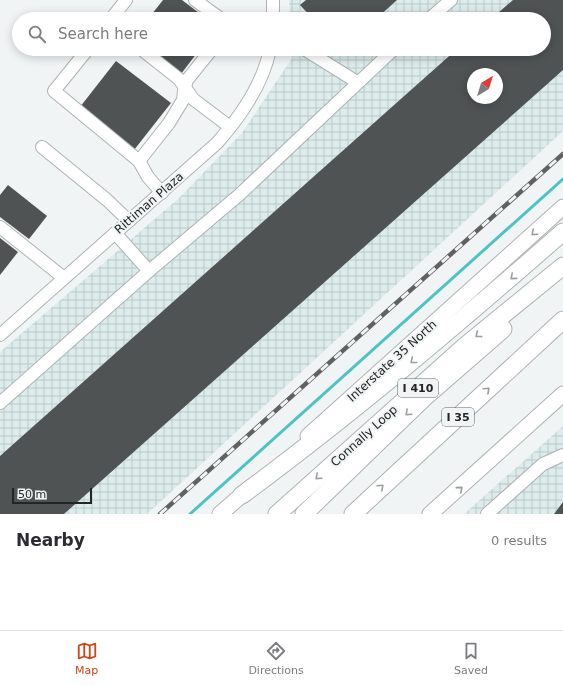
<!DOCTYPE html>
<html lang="en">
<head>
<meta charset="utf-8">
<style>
  body { margin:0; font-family:"DejaVu Sans",sans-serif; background:#f7f7f7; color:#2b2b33 }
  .compass { position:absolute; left:467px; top:68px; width:36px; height:36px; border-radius:50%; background:#fff; box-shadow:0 2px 10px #0003; rotate:38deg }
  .scale { position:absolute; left:12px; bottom:10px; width:80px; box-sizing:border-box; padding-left:4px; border:2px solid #232525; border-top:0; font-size:11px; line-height:14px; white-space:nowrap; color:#232525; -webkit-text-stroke:3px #f0f4f4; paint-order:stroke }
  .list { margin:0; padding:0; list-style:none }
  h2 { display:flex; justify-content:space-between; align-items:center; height:52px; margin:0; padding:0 16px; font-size:17px }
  h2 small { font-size:13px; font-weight:400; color:#7c7c81 }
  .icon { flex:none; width:22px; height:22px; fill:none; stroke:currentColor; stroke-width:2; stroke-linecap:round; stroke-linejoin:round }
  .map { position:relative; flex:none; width:563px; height:514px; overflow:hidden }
  .search { position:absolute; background:#fff; box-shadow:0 2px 10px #0003; left:12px; right:12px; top:12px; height:44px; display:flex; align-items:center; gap:10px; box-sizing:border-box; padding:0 14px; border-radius:22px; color:#7c7c81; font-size:15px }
  .sheet { height:116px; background:#fff }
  nav { display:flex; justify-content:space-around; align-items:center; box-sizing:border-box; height:56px; border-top:1px solid #e1e1e2; background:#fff; font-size:11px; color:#7c7c81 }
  nav a { display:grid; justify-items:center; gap:2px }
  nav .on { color:#ce4618 }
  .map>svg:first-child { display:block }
  .industrial { fill:url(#industrial-grid); fill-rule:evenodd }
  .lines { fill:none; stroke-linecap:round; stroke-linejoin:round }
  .stream { stroke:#4fc3c4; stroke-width:3 }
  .building { fill:#4f5353; fill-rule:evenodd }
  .minor-casing { stroke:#aeb3b3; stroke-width:14 }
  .major-casing { stroke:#aeb3b3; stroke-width:17 }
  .highway-casing { stroke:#aeb3b3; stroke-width:19 }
  .minor { stroke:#fff; stroke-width:12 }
  .major { stroke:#fff; stroke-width:15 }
  .highway { stroke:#fff; stroke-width:17 }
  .rail-casing { stroke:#606262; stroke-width:4.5 }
  .rail { stroke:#f0f4f4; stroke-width:3; stroke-dasharray:9; stroke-linecap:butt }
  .oneway { stroke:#9c9d9d }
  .labels { text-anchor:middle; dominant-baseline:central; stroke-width:4; stroke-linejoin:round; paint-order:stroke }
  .shield { fill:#f0f4f4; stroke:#606363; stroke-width:1 }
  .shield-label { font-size:11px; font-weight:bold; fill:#232525 }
  .street-label { font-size:12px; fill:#232525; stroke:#f0f4f4 }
</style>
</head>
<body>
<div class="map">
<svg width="563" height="514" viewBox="0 0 563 514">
  <defs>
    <pattern id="industrial-grid" width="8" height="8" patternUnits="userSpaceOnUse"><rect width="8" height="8" fill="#dcebeb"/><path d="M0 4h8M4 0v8" fill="none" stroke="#bcc9c9"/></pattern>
  </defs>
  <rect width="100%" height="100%" fill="#f0f4f4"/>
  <!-- industrial -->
  <g class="industrial">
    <path d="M289,0H563V131L147,514H0V352L178,199L242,133L292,58L291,49H544V19H290ZM473,74H497V98H473Z"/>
    <polygon points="563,426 563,514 464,514"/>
  </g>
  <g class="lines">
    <!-- stream -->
    <polyline class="stream" points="190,514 563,179"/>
  </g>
  <!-- building -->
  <g class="building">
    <polygon points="163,0 182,0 207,19 148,19"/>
    <polygon points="306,0 397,0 376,19 313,19 300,5"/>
    <path d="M513,0H563V70L64,514H0V456L457,49H544V19H491ZM473,74H497V98H473Z"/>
    <polygon points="149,49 200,49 181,74"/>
    <polygon points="116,61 171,103 134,150 80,107"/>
    <polygon points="8,185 47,216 29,239 0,217 0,195"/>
    <polygon points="0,238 18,252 0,275"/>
    <polygon points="563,502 563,514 554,514"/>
  </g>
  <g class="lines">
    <defs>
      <g id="minor">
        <polyline points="195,0 221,19"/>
        <polyline points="273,0 273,19"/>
        <polyline points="111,19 126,0"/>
        <polyline points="429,19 451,0"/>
        <polyline points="88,49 54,91 139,161 148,177 162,193"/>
        <polyline points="141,49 179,79 193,99 230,127"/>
        <polyline points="304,49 357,82"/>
        <polyline points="42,147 107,200 129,221"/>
        <polyline points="139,161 169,123 183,100 184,91 187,80 212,49"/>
        <polyline points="0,227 64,278"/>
        <polyline points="149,271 239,195 394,49"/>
        <path d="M0,335L217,143C241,116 263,85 270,49"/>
        <polyline points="0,403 149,271 115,233"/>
        <polyline points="487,514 543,464 563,455"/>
      </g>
      <g id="major">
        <polyline points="308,436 563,207"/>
        <polyline points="220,514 251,487"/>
        <polyline points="430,514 563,394"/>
      </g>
      <g id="highway">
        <path d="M242,495C353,413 459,323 563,232"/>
        <polyline points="277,514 465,346 563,266"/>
        <polyline points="304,514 426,396 503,329"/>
        <polyline points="353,514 563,320"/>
      </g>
    </defs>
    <!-- minor casing -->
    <use href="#minor" class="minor-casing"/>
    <!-- major casing -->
    <use href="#major" class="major-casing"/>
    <!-- highway casing -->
    <use href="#highway" class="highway-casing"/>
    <!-- minor -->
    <use href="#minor" class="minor"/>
    <!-- major -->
    <use href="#major" class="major"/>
    <!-- highway -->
    <use href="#highway" class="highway"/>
    <defs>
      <polyline id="rail" points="160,514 563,154"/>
    </defs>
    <!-- rail casing -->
    <use href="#rail" class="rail-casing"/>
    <!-- rail -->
    <use href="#rail" class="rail"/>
  </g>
  <!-- one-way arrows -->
  <defs><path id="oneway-chevron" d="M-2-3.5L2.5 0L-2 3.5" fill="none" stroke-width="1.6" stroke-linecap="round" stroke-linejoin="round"/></defs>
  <g class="oneway">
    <use href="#oneway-chevron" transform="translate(534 233) rotate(138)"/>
    <use href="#oneway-chevron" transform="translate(513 277) rotate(139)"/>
    <use href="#oneway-chevron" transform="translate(478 335) rotate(141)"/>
    <use href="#oneway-chevron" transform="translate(413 361) rotate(141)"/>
    <use href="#oneway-chevron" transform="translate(487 390) rotate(-43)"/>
    <use href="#oneway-chevron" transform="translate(408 413) rotate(137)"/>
    <use href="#oneway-chevron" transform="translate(318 477) rotate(138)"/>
    <use href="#oneway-chevron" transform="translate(381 487) rotate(-43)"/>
    <use href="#oneway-chevron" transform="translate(460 489) rotate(-41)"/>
  </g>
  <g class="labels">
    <!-- shield labels -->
    <g class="shield">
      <rect x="398" y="379" width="40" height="18" rx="3"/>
      <rect x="442" y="408" width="32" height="18" rx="3"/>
    </g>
    <g class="shield-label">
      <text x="418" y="388">I 410</text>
      <text x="458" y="417">I 35</text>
    </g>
    <!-- street labels -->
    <g class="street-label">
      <text transform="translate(149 203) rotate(-41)">Rittiman Plaza</text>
      <text transform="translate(392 361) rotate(-42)">Interstate 35 North</text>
      <text transform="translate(364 436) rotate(-42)">Connally Loop</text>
    </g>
  </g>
</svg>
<svg class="compass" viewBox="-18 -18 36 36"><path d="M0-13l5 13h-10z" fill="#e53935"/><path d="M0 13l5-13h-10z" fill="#7c7c81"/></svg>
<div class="scale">50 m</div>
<div class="search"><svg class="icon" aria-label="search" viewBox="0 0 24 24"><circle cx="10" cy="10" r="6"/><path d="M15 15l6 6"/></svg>Search here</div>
</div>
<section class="sheet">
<h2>Nearby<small>0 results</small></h2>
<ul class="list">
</ul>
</section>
<nav>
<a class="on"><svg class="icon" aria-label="map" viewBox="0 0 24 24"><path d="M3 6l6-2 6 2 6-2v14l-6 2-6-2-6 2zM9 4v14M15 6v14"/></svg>Map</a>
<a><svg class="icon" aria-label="directions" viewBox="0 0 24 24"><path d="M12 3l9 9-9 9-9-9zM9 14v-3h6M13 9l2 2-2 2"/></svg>Directions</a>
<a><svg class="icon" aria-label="saved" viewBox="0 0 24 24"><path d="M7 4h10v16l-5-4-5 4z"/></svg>Saved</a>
</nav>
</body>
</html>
